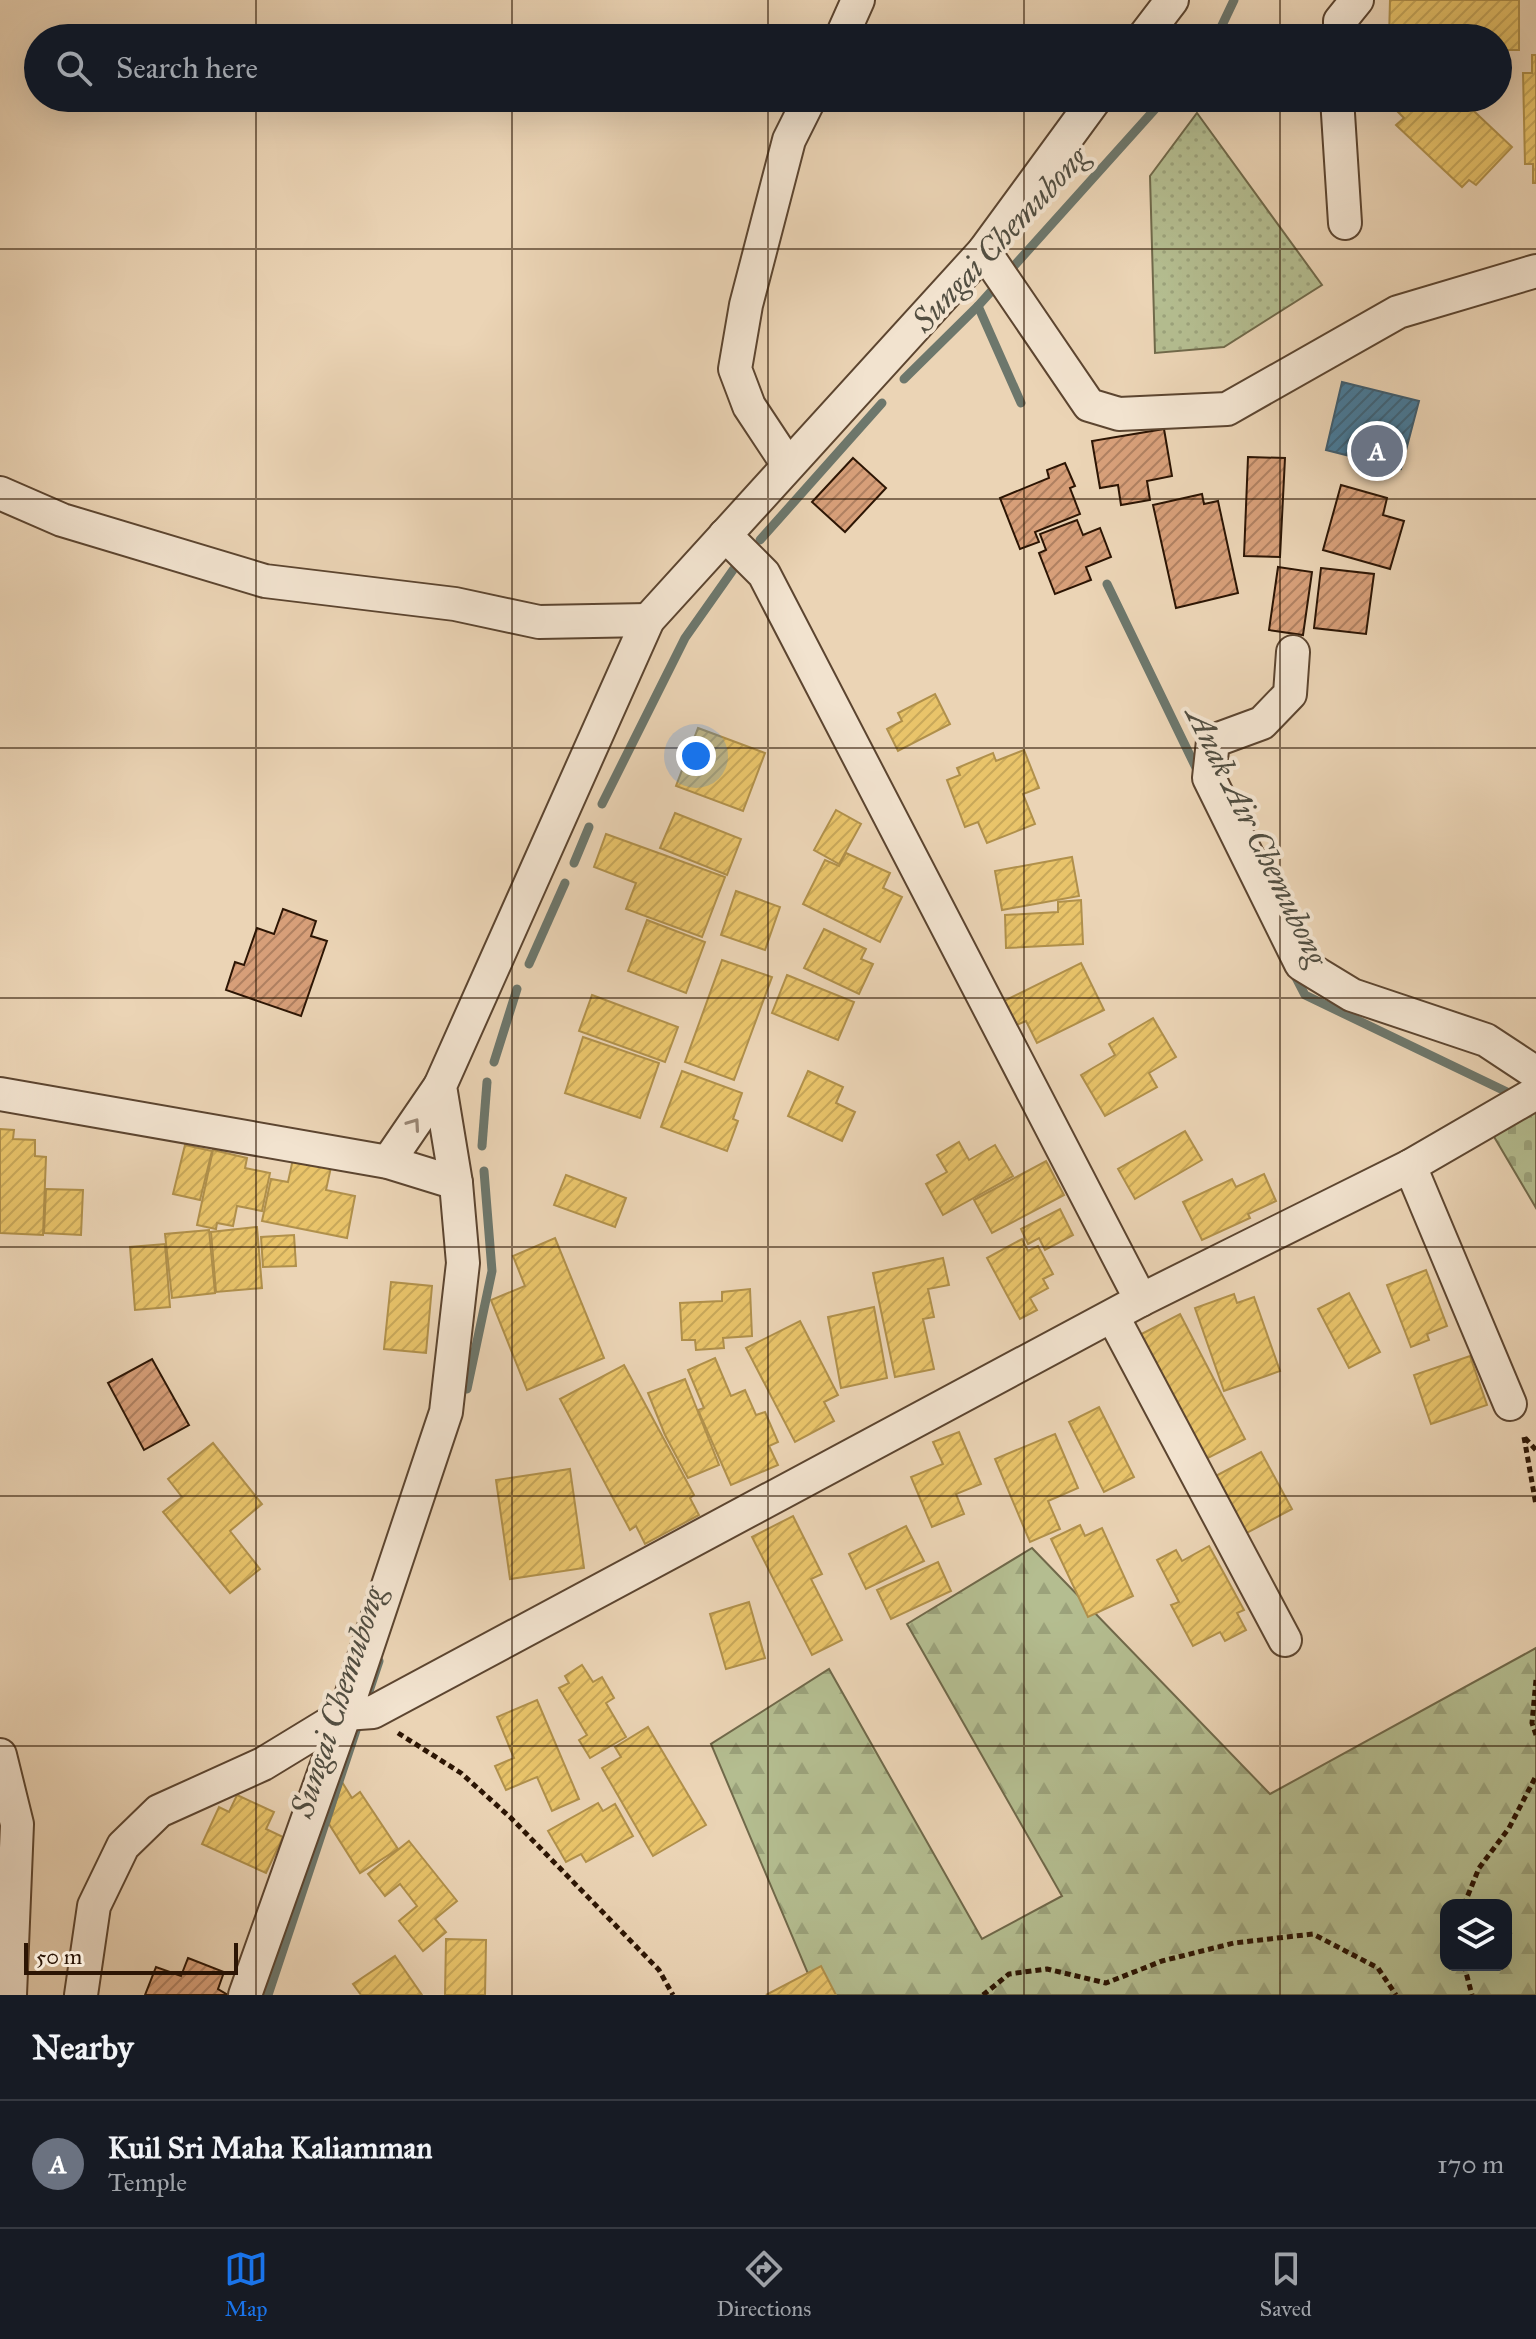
<!DOCTYPE html>
<html lang="en">
<head>
<meta charset="utf-8">
<style>
  body { margin:0; font-family:"IM FELL Great Primer",serif; background:#242831; color:#f1f3f6 }
  .controls { position:absolute; right:24px; bottom:24px; display:grid; overflow:hidden; border-radius:16px; box-shadow:0 8px 32px #0002 }
  .controls button { width:72px; height:72px; display:grid; place-items:center; padding:0; border:0; border-bottom:2px solid #363941; background:#171b24; color:#f1f3f6; font:40px sans-serif }
  .scale { position:absolute; left:24px; bottom:20px; width:214px; box-sizing:border-box; padding-left:8px; border:4px solid #2c1504; border-top:0; font-size:22px; line-height:28px; white-space:nowrap; color:#2c1504; -webkit-text-stroke:6px #f2e3cf; paint-order:stroke }
  .you { position:absolute; left:696px; top:756px; width:28px; height:28px; margin:-20px; border:6px solid #fff; border-radius:50%; background:#1a73e8; box-shadow:0 0 0 12px #1a73e833 }
  .badge { display:grid; place-items:center; width:52px; height:52px; border-radius:50%; background:#1a73e8; color:#fff; font-size:26px; font-weight:700 }
  .pin { position:absolute; translate:-50% -50%; border:4px solid #fff; box-shadow:0 2px 8px #0006 }
  .list { margin:0; padding:0; list-style:none }
  h2 { display:flex; justify-content:space-between; align-items:center; height:104px; margin:0; padding:0 32px; font-size:34px }
  h2 small { font-size:26px; font-weight:400; color:#9ea1a6 }
  .list li { display:grid; grid-template-columns:52px 1fr auto; gap:24px; align-items:center; box-sizing:border-box; height:128px; padding:0 32px; border-top:2px solid #363941 }
  .list b { display:block; font-size:30px; white-space:nowrap }
  .list p { margin:0; font-size:26px; white-space:nowrap; color:#9ea1a6 }
  .list em { font-size:26px; font-style:normal; color:#9ea1a6 }
  .icon { flex:none; width:44px; height:44px; fill:none; stroke:currentColor; stroke-width:2; stroke-linecap:round; stroke-linejoin:round }
  .map { position:relative; flex:none; width:1536px; height:1995px; overflow:hidden }
  .search { position:absolute; background:#171b24; box-shadow:0 8px 32px #0002; left:24px; right:24px; top:24px; height:88px; display:flex; align-items:center; gap:20px; box-sizing:border-box; padding:0 28px; border-radius:44px; color:#9ea1a6; font-size:30px }
  .sheet { height:232px; background:#171b24 }
  nav { display:flex; justify-content:space-around; align-items:center; box-sizing:border-box; height:112px; border-top:2px solid #363941; background:#171b24; font-size:22px; color:#9ea1a6 }
  nav a { display:grid; justify-items:center; gap:4px }
  nav .on { color:#1a73e8 }
  .map>svg:first-child { display:block }
  .grass { fill:url(#grass-dots); stroke:#70694a; stroke-width:2 }
  .forest { fill:url(#forest-firs); stroke:#70694a; stroke-width:2; fill-rule:evenodd }
  .cemetery { fill:url(#cemetery-stones); stroke:#70694a; stroke-width:2 }
  .homes { fill:url(#homes-hatch); stroke:#b0904b; stroke-width:2 }
  .public { fill:url(#public-hatch); stroke:#3e5c6f; stroke-width:2 }
  .lines { fill:none; stroke-linecap:round; stroke-linejoin:round }
  .stream { stroke:#6d776c; stroke-width:9 }
  .building { fill:url(#building-hatch); stroke:#2c1504; stroke-width:2 }
  .minor-casing { stroke:#5c4530; stroke-width:36 }
  .path { stroke:#2c1504; stroke-width:5; stroke-dasharray:6 4; stroke-linecap:butt }
  .minor { stroke:#f2e3cf; stroke-width:32 }
  .oneway { stroke:#998674 }
  .grid { fill:none; stroke:#2c1504; stroke-width:2; stroke-opacity:0.55 }
  .labels { text-anchor:middle; dominant-baseline:central; stroke-width:8; stroke-linejoin:round; paint-order:stroke }
  .water-label { font-size:32px; font-style:italic; fill:#524e41; stroke:#f2e3cf }
</style>
</head>
<body>
<div class="map">
<svg width="1536" height="1995" viewBox="0 0 1536 1995">
  <defs>
    <pattern id="grass-dots" width="8" height="8" patternUnits="userSpaceOnUse" patternTransform="scale(2)"><rect width="8" height="8" fill="#b4bd90"/><path d="M2 2h.1M6 6h.1" fill="none" stroke="#9ba27b" stroke-width="1.8" stroke-linecap="round"/></pattern>
    <pattern id="forest-firs" width="22" height="20" patternUnits="userSpaceOnUse" patternTransform="scale(2)"><rect width="22" height="20" fill="#b4bd90"/><path d="M5 1l3.5 6h-7zM16 11l3.5 6h-7z" fill="#9ba27b"/></pattern>
    <pattern id="cemetery-stones" width="16" height="16" patternUnits="userSpaceOnUse" patternTransform="scale(2)"><rect width="16" height="16" fill="#b4bd90"/><path d="M2 7V4a2 2 0 0 1 4 0v3zM10 15v-3a2 2 0 0 1 4 0v3z" fill="#9ba27b"/></pattern>
    <pattern id="homes-hatch" width="6" height="6" patternUnits="userSpaceOnUse" patternTransform="scale(2)"><rect width="6" height="6" fill="#e9c46a"/><path d="M-1 1l2-2M0 6l6-6M5 7l2-2" fill="none" stroke="#c8a85a"/></pattern>
    <pattern id="public-hatch" width="6" height="6" patternUnits="userSpaceOnUse" patternTransform="scale(2)"><rect width="6" height="6" fill="#457b9d"/><path d="M-1 1l2-2M0 6l6-6M5 7l2-2" fill="none" stroke="#3a647e"/></pattern>
    <pattern id="building-hatch" width="6" height="6" patternUnits="userSpaceOnUse" patternTransform="scale(2)"><rect width="6" height="6" fill="#d79f79"/><path d="M-1 1l2-2M0 6l6-6M5 7l2-2" fill="none" stroke="#af8061"/></pattern>
  </defs>
  <rect width="100%" height="100%" fill="#ebd4b5"/>
  <filter id="stains"><feTurbulence type="fractalNoise" baseFrequency=".0025" numOctaves="4"/><feColorMatrix values="0 0 0 0 .2 0 0 0 0 .09 0 0 0 0 .02 0 0 0 .5 -.17"/></filter>
  <radialGradient id="worn" r=".72"><stop offset=".6" stop-color="#630" stop-opacity="0"/><stop offset="1" stop-color="#630" stop-opacity=".3"/></radialGradient>
  <!-- grass -->
  <polygon class="grass" points="1197,113 1322,285 1224,347 1155,353 1150,176"/>
  <!-- forest -->
  <path class="forest" d="M1032,1548L1270,1794L1536,1648V1995H817L711,1744L829,1669L982,1939L1062,1896L907,1624ZM1446,1905H1506V1965H1446Z"/>
  <!-- cemetery -->
  <polygon class="cemetery" points="1536,1103 1536,1208 1493,1135"/>
  <!-- homes -->
  <g class="homes">
    <polygon points="1390,0 1519,0 1519,50 1499,50 1498,58 1498,38 1389,38"/>
    <polygon points="1532,55 1536,55 1536,183 1533,183 1533,164 1525,164 1523,73 1532,73"/>
    <polygon points="1401,98 1460,98 1512,147 1476,185 1469,180 1462,187 1396,125 1404,118 1393,107"/>
    <polygon points="935,694 950,724 898,751 887,729 902,721 898,713"/>
    <polygon points="698,728 765,753 743,811 676,786"/>
    <polygon points="1024,750 1039,788 1023,794 1035,824 987,843 978,822 965,827 947,780 960,775 957,768 993,753 996,761"/>
    <polygon points="836,810 861,824 839,864 814,850"/>
    <polygon points="675,813 741,839 727,875 660,848"/>
    <polygon points="606,834 725,877 702,937 626,909 636,883 594,867"/>
    <polygon points="846,853 890,873 883,888 902,897 880,942 803,904 825,860 839,866"/>
    <polygon points="1072,857 1079,896 1002,910 995,871"/>
    <polygon points="736,891 780,907 765,950 721,935"/>
    <polygon points="1081,900 1083,944 1006,948 1005,915 1058,912 1058,902"/>
    <polygon points="647,920 705,942 686,993 628,971"/>
    <polygon points="824,929 866,949 861,959 873,964 859,994 804,968"/>
    <polygon points="722,960 772,977 734,1080 685,1062"/>
    <polygon points="1081,963 1104,1010 1037,1043 1026,1021 1014,1026 1002,1002"/>
    <polygon points="787,975 854,1002 838,1040 772,1013"/>
    <polygon points="592,995 678,1027 665,1062 579,1031"/>
    <polygon points="1153,1018 1176,1057 1149,1073 1157,1087 1105,1116 1081,1075 1115,1055 1109,1044"/>
    <polygon points="583,1037 659,1063 640,1118 565,1093"/>
    <polygon points="682,1071 742,1093 733,1119 738,1121 727,1151 661,1127"/>
    <polygon points="808,1071 843,1087 836,1103 855,1112 842,1141 788,1116"/>
    <polygon points="0,1129 14,1130 13,1139 35,1140 35,1156 46,1157 43,1235 0,1233"/>
    <polygon points="1185,1131 1202,1160 1135,1199 1118,1169"/>
    <polygon points="959,1142 969,1160 995,1145 1013,1176 943,1215 926,1184 947,1172 937,1155"/>
    <polygon points="185,1145 212,1151 200,1200 173,1194"/>
    <polygon points="213,1150 247,1158 245,1168 270,1173 262,1211 237,1206 233,1226 217,1223 216,1229 197,1225"/>
    <polygon points="293,1159 331,1167 326,1190 355,1196 347,1238 262,1221 271,1179 288,1182"/>
    <polygon points="1046,1161 1064,1195 992,1233 974,1200"/>
    <polygon points="1264,1174 1276,1201 1248,1214 1250,1218 1202,1240 1183,1202 1232,1179 1236,1187"/>
    <polygon points="566,1175 626,1198 615,1227 554,1205"/>
    <polygon points="46,1189 83,1190 81,1235 44,1233"/>
    <polygon points="1060,1209 1073,1235 1045,1250 1039,1238 1028,1244 1021,1229"/>
    <polygon points="257,1227 262,1288 216,1292 211,1232"/>
    <polygon points="209,1230 215,1293 172,1298 165,1234"/>
    <polygon points="294,1235 296,1266 263,1267 261,1237"/>
    <polygon points="555,1238 604,1358 527,1390 491,1300 525,1286 513,1256"/>
    <polygon points="1022,1239 1028,1251 1038,1246 1053,1274 1043,1279 1048,1288 1030,1298 1037,1310 1020,1319 987,1258"/>
    <polygon points="165,1244 170,1307 135,1310 130,1247"/>
    <polygon points="943,1258 949,1285 928,1289 934,1317 923,1319 934,1369 895,1377 873,1273"/>
    <polygon points="1426,1270 1447,1326 1427,1334 1429,1340 1411,1347 1387,1285"/>
    <polygon points="391,1282 432,1286 426,1353 384,1349"/>
    <polygon points="750,1289 752,1336 723,1338 724,1348 696,1350 695,1340 682,1340 680,1303 722,1301 722,1292"/>
    <polygon points="1349,1293 1380,1352 1349,1368 1318,1309"/>
    <polygon points="1234,1294 1237,1303 1254,1297 1280,1371 1224,1391 1195,1308"/>
    <polygon points="874,1307 887,1378 841,1388 828,1317"/>
    <polygon points="1180,1314 1245,1439 1202,1461 1128,1341"/>
    <polygon points="800,1321 838,1395 824,1402 834,1421 795,1442 746,1348"/>
    <polygon points="1470,1356 1487,1405 1431,1424 1414,1375"/>
    <polygon points="715,1358 731,1396 745,1390 756,1415 765,1412 778,1442 769,1446 778,1465 731,1485 698,1410 704,1408 688,1370"/>
    <polygon points="624,1365 694,1495 690,1498 699,1515 645,1544 636,1526 630,1530 560,1399"/>
    <polygon points="685,1379 719,1465 688,1478 665,1435 648,1393"/>
    <polygon points="1099,1407 1134,1477 1104,1492 1069,1422"/>
    <polygon points="959,1432 981,1484 956,1494 964,1514 932,1527 911,1477 943,1464 933,1442"/>
    <polygon points="1055,1434 1078,1488 1048,1501 1060,1529 1030,1542 995,1459"/>
    <polygon points="213,1443 262,1504 230,1531 260,1569 230,1593 163,1512 182,1497 168,1479"/>
    <polygon points="1261,1452 1292,1509 1241,1536 1210,1479"/>
    <polygon points="570,1469 584,1568 510,1579 496,1480"/>
    <polygon points="793,1516 822,1574 811,1579 842,1640 812,1655 752,1537"/>
    <polygon points="1080,1525 1085,1536 1102,1528 1133,1596 1088,1617 1051,1539"/>
    <polygon points="906,1526 924,1561 866,1589 849,1554"/>
    <polygon points="1209,1546 1244,1610 1237,1613 1246,1630 1225,1641 1220,1632 1193,1646 1171,1605 1179,1602 1157,1560 1176,1550 1182,1561"/>
    <polygon points="938,1562 951,1591 891,1619 877,1590"/>
    <polygon points="749,1602 765,1658 726,1669 710,1614"/>
    <polygon points="582,1665 593,1682 602,1677 614,1698 606,1703 626,1737 590,1758 579,1740 587,1735 559,1688 569,1683 565,1676"/>
    <polygon points="537,1700 579,1799 552,1811 537,1777 506,1790 495,1766 514,1758 497,1717"/>
    <polygon points="648,1727 706,1825 653,1856 602,1768 621,1757 615,1747"/>
    <polygon points="342,1782 352,1798 360,1792 398,1849 360,1873 329,1824"/>
    <polygon points="237,1795 274,1812 266,1829 283,1837 266,1873 202,1844 219,1807 229,1812"/>
    <polygon points="598,1803 603,1811 615,1804 633,1836 586,1862 581,1854 566,1862 548,1831"/>
    <polygon points="409,1841 457,1901 435,1919 446,1932 423,1951 399,1921 417,1906 400,1884 385,1896 368,1874"/>
    <polygon points="446,1939 486,1940 485,1995 445,1995"/>
    <polygon points="395,1956 422,1995 361,1995 353,1984"/>
    <polygon points="821,1966 836,1995 766,1995"/>
  </g>
  <!-- public -->
  <polygon class="public" points="1342,382 1419,401 1401,469 1326,450"/>
  <g class="lines">
    <!-- stream -->
    <g class="stream">
      <polyline points="1216,38 1234,0"/>
      <polyline points="978,306 1021,403"/>
      <polyline points="904,379 978,306 1165,98"/>
      <polyline points="760,540 882,403"/>
      <polyline points="1107,584 1200,776"/>
      <polyline points="602,804 685,638 733,570"/>
      <polyline points="574,863 589,827"/>
      <polyline points="529,964 565,883"/>
      <polyline points="1292,970 1305,995 1507,1092"/>
      <polyline points="494,1062 517,989"/>
      <polyline points="482,1146 487,1082"/>
      <polyline points="467,1389 492,1271 484,1171"/>
      <polyline points="268,1995 379,1661"/>
    </g>
  </g>
  <!-- building -->
  <g class="building">
    <polygon points="1164,429 1172,476 1147,481 1150,500 1121,505 1118,485 1100,488 1092,441"/>
    <polygon points="1248,457 1285,458 1280,557 1244,556"/>
    <polygon points="853,458 886,488 845,532 812,502"/>
    <polygon points="1065,463 1075,486 1070,488 1080,514 1035,532 1039,542 1020,549 1000,498 1049,478 1047,470"/>
    <polygon points="1341,485 1387,498 1383,515 1404,521 1390,569 1323,550"/>
    <polygon points="1202,494 1204,504 1218,501 1238,593 1176,608 1153,505"/>
    <polygon points="1077,520 1083,535 1100,528 1111,557 1086,567 1091,580 1055,594 1039,553 1046,550 1040,534"/>
    <polygon points="1278,567 1312,572 1303,635 1269,630"/>
    <polygon points="1321,568 1374,574 1366,634 1314,628"/>
    <polygon points="283,909 316,921 311,936 327,941 301,1016 226,990 235,962 244,965 257,928 274,934"/>
    <polygon points="152,1359 189,1425 144,1450 108,1383"/>
    <polygon points="188,1958 224,1972 218,1989 228,1995 145,1995 156,1967 181,1976"/>
  </g>
  <g class="lines">
    <defs>
      <g id="minor">
        <polyline points="841,38 858,0"/>
        <polyline points="1143,38 1172,0"/>
        <polyline points="1340,38 1340,21 1357,0"/>
        <polyline points="1337,98 1345,223"/>
        <polyline points="984,251 1089,405 1119,414 1227,409 1398,312 1536,271"/>
        <polyline points="788,465 749,406 735,369 746,305 789,140 810,98"/>
        <polyline points="0,493 62,520 265,581 455,604 539,622 648,620"/>
        <polyline points="725,535 764,574 1141,1300"/>
        <polyline points="1293,652 1290,694 1262,723 1213,741 1209,778 1301,964 1352,995 1486,1040 1536,1073"/>
        <polyline points="0,1094 388,1162 456,1183"/>
        <polyline points="388,1162 440,1086"/>
        <polyline points="1410,1166 1510,1404"/>
        <polyline points="1113,1317 1285,1640"/>
        <polyline points="0,1755 17,1824 10,1995"/>
        <polyline points="81,1995 94,1906 123,1846 159,1811 263,1764 345,1714 373,1712 1141,1300 1410,1166 1536,1093"/>
        <polyline points="245,1995 345,1714 446,1412 463,1263 456,1183 440,1086 648,620 984,251 1096,98"/>
      </g>
    </defs>
    <!-- minor casing -->
    <use href="#minor" class="minor-casing"/>
    <!-- path -->
    <g class="path">
      <polyline points="1524,1437 1536,1505"/>
      <polyline points="1525,1438 1536,1450"/>
      <polyline points="1536,1680 1532,1723 1536,1735"/>
      <polyline points="398,1733 461,1773 511,1818 659,1970 673,1995"/>
      <polyline points="1464,1905 1479,1868 1509,1828 1536,1776"/>
      <polyline points="1464,1965 1472,1995"/>
      <polyline points="983,1995 1009,1974 1047,1969 1106,1983 1162,1961 1234,1943 1313,1934 1378,1968 1396,1995"/>
    </g>
    <!-- minor -->
    <use href="#minor" class="minor"/>
  </g>
  <!-- one-way arrows -->
  <defs><path id="oneway-chevron" d="M-2-3.5L2.5 0L-2 3.5" fill="none" stroke-width="1.6" stroke-linecap="round" stroke-linejoin="round" transform="scale(2)"/></defs>
  <use class="oneway" href="#oneway-chevron" transform="translate(414 1124) rotate(-55)"/>
  <!-- grid -->
  <path class="grid" d="M256,0V38M512,0V38M768,0V38M1024,0V38M1280,0V38M256,98V1995M512,98V1995M768,98V1995M1024,98V1995M1280,98V1995M0,249H1536M0,499H1536M0,748H1536M0,998H1536M0,1247H1536M0,1496H1536M0,1746H1536"/>
  <g class="labels">
    <!-- water labels -->
    <g class="water-label">
      <text transform="translate(1000 239) rotate(-47)">Sungai Chemubong</text>
      <text transform="translate(1257 836) rotate(64)">Anak Air Chemubong</text>
      <text transform="translate(338 1702) rotate(-72)">Sungai Chemubong</text>
    </g>
  </g>
  <rect width="100%" height="100%" filter="url(#stains)"/>
  <rect width="100%" height="100%" fill="url(#worn)"/>
</svg>
<div class="controls">
<button><svg class="icon" aria-label="layers" viewBox="0 0 24 24"><path d="M12 4l9 5-9 5-9-5zM3 14l9 5 9-5"/></svg></button>
</div>
<div class="scale">50 m</div>
<div class="you"></div>
<div class="pin badge" style="left:1377px;top:451px;background:#6b7280">A</div>
<div class="search"><svg class="icon" aria-label="search" viewBox="0 0 24 24"><circle cx="10" cy="10" r="6"/><path d="M15 15l6 6"/></svg>Search here</div>
</div>
<section class="sheet">
<h2>Nearby<small></small></h2>
<ul class="list">
<li><span class="badge" style="background:#6b7280">A</span><div><b>Kuil Sri Maha Kaliamman</b><p>Temple</p></div><em>170 m</em></li>
</ul>
</section>
<nav>
<a class="on"><svg class="icon" aria-label="map" viewBox="0 0 24 24"><path d="M3 6l6-2 6 2 6-2v14l-6 2-6-2-6 2zM9 4v14M15 6v14"/></svg>Map</a>
<a><svg class="icon" aria-label="directions" viewBox="0 0 24 24"><path d="M12 3l9 9-9 9-9-9zM9 14v-3h6M13 9l2 2-2 2"/></svg>Directions</a>
<a><svg class="icon" aria-label="saved" viewBox="0 0 24 24"><path d="M7 4h10v16l-5-4-5 4z"/></svg>Saved</a>
</nav>
</body>
</html>
